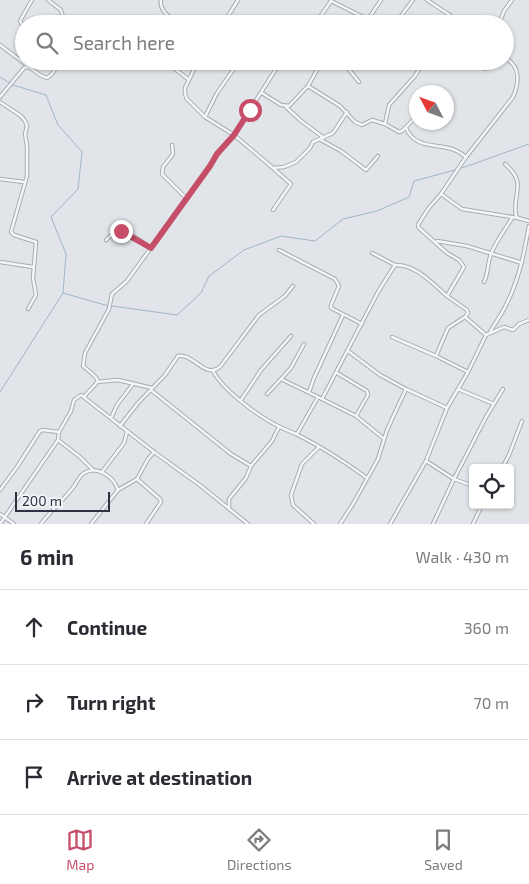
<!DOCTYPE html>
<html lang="en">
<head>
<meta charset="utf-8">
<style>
  body { margin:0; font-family:"Exo 2",sans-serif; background:#f7f7f7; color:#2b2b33 }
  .controls { position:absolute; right:15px; bottom:15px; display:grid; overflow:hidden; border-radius:5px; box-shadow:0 1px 4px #0004 }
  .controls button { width:45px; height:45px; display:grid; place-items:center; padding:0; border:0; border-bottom:1px solid #e1e1e2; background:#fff; color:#2b2b33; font:25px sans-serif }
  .compass { position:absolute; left:409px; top:85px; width:45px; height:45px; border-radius:50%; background:#fff; box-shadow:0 1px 4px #0004; rotate:311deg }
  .scale { position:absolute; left:15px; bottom:12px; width:95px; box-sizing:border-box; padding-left:5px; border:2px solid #2b3440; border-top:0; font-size:14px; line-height:18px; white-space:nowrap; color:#2b3440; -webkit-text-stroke:4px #f1f4f7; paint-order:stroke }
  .stop { position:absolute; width:15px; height:15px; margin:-11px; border:4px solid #c64e68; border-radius:50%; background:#fff }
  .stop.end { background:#c64e68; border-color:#fff; box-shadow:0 1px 5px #0008 }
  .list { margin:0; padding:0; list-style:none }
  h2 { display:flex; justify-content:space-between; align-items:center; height:65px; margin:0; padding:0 20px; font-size:21px }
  h2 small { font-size:16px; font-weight:400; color:#7c7c81 }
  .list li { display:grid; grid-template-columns:32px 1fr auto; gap:15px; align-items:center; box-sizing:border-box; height:75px; padding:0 20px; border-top:1px solid #e1e1e2 }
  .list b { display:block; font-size:19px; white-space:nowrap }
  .list em { font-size:16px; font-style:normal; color:#7c7c81 }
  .icon { flex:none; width:28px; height:28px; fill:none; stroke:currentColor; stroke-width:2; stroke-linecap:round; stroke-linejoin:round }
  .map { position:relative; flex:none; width:529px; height:524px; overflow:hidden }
  .search { position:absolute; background:#fff; box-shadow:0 1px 4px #0004; left:15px; right:15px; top:15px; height:55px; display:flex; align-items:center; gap:12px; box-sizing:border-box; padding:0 18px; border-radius:28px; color:#7c7c81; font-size:19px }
  .sheet { height:290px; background:#fff }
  nav { display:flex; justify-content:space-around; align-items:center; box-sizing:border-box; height:70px; border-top:1px solid #e1e1e2; background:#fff; font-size:14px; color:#7c7c81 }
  nav a { display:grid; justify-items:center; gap:2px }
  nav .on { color:#c64e68 }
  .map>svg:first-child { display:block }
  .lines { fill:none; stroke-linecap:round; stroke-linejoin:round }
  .stream { stroke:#9fb5c7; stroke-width:1 }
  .minor-casing { stroke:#a7acb3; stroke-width:4.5 }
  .minor { stroke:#f4f5f8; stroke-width:2.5 }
  .route { stroke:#c64e68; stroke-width:6 }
</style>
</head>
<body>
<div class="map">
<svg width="529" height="524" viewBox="0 0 529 524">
  <rect width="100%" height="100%" fill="#e1e5e9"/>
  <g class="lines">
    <!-- stream -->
    <g class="stream">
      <polyline points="0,77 13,85 46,95 58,125 82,152 78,189 51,217 66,254 63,293 0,392"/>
      <polyline points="462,168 529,144"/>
      <polyline points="63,293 105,305 177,315 201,293 209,276 244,250 281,236 315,241 343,219 377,211 409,197 414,181 455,170"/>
    </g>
    <defs>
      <g id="minor">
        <polyline points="48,0 61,10 65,24"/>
        <path d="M161,0C159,11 170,17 178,24"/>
        <polyline points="427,0 463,24"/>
        <polyline points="331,1 367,19 369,18 381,0"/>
        <polyline points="223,24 238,0"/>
        <polyline points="310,24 320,17 331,1"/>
        <polyline points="395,24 413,0"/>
        <polyline points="444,24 449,14"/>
        <polyline points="499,24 504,11 512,0"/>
        <polyline points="24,27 20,21 32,0"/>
        <polyline points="0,45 28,66"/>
        <path d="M505,58C521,66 519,83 513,97L466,157L441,194L462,209L518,218"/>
        <polyline points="169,61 175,69 188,79"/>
        <polyline points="198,61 185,88 185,94 187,99 205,117 234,135 273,168 284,167 296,162 310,148 313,142 333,133 347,112"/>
        <polyline points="342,61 359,82"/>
        <path d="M474,61C483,71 488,71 496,61"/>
        <polyline points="308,86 340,106 355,122 362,125 372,120 385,124 399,132 402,131 416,117"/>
        <polyline points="262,93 281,105 289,106 308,86 322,61"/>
        <polyline points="0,97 24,68 29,67 40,75 47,78 52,74 60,61"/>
        <polyline points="0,102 21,116 25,121 27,126 25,134 27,146 27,176 11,232 14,235 36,242 33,278 36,295 28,309"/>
        <polyline points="286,107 300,120 324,138"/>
        <polyline points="205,117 217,93 233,70 236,61"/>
        <polyline points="385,124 389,105 415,76 424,61"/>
        <path d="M406,128C414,147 432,144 448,148C455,149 461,153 466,157"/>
        <polyline points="321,140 341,151 366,170 378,156"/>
        <polyline points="172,145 173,154 163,167 162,174 187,199"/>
        <path d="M505,164C528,184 512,192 516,216L518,218L529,221"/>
        <polyline points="0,179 24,182"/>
        <polyline points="441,194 428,209 418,225 419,228 447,253 459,260 464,267 447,296 467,310 468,313 465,317 448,328 436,356 468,372 447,408"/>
        <polyline points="273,210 291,184 274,169"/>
        <path d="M106,240C123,222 135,238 151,248"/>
        <polyline points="437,241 467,246 522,263"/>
        <polyline points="279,250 335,279 339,286 331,305 331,308 362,324"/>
        <polyline points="372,253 395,265 378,292 322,399 356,416 383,438"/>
        <polyline points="0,262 33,267"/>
        <path d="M395,265C415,264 432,283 447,296"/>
        <path d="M484,282C489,272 487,264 491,254C496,241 505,230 512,218"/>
        <polyline points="465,317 486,335 504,327 513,330 519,324 529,320"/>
        <path d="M490,332C495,323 502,314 506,305C519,280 524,254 529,226"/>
        <polyline points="392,337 436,356"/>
        <polyline points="304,344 291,368 281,379 322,399"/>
        <polyline points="348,351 380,375 406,389"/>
        <path d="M213,371C224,391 259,417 280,427C286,430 292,432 298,435C322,447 345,462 367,478"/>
        <polyline points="468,372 486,335"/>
        <polyline points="337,373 367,391 368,395 356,416"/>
        <polyline points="97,382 118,380 152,388"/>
        <polyline points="458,389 494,404"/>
        <polyline points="151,390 231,454 251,466"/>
        <polyline points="309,392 314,378 343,315"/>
        <polyline points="267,394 281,379"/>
        <path d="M84,397C99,378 105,384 83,366L85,353L109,309L112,294L127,281L210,166L217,153L234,135L281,61"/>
        <polyline points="241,400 261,370 291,336"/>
        <polyline points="111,418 117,405 133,384"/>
        <path d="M120,426L138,403L165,375L178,356C193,353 205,379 220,367L259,315L285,296L293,286"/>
        <polyline points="297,434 318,397"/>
        <polyline points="58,440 80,457 93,470"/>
        <polyline points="426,461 454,479 486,417 503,389"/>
        <polyline points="502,468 509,455 522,421"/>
        <polyline points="102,472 124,443 127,432"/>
        <polyline points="137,479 160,499 161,502 146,524"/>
        <polyline points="0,490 17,467 40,431 43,430 59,432"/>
        <polyline points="510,502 512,503"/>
        <polyline points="229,509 229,499 246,478 251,466 272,441 279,427"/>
        <polyline points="0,514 14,524"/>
        <polyline points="0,524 58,440 59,432 71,411 74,400 81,395 154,452 201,486 248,524"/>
        <path d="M41,524C51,510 65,499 75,485C77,481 80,476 84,473C97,465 114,477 118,490"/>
        <polyline points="91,524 118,490 137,479 148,459 154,452"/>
        <polyline points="314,524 293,505 291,495 302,464 319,447"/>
        <polyline points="340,524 353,504 378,459 387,430 406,389 447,408 426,461 390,524"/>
        <polyline points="433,524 454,479 473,486"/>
        <polyline points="473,524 482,505"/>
      </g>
    </defs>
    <!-- minor casing -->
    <use href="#minor" class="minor-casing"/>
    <!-- minor -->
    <use href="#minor" class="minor"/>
  </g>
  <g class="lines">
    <!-- route -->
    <polyline class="route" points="121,231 151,248 210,166 217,154 234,135 250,110"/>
  </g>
</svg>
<div class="controls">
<button><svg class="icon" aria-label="locate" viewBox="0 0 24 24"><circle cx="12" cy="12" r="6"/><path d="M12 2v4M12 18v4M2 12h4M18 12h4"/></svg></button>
</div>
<svg class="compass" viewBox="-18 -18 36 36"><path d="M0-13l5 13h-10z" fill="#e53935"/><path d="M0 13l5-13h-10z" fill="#7c7c81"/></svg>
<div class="scale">200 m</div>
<div class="stop" style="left:250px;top:110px"></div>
<div class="stop end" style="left:121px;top:231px"></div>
<div class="search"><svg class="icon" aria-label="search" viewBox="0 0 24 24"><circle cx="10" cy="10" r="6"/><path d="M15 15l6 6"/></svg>Search here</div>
</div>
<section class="sheet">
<h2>6 min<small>Walk · 430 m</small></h2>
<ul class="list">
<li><svg class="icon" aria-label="ahead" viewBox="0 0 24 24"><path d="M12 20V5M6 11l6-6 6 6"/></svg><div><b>Continue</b></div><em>360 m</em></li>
<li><svg class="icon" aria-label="right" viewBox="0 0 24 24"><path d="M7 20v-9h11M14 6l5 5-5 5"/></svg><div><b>Turn right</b></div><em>70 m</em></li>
<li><svg class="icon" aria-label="arrive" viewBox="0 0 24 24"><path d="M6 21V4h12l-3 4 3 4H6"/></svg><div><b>Arrive at destination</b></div></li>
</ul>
</section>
<nav>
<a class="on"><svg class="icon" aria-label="map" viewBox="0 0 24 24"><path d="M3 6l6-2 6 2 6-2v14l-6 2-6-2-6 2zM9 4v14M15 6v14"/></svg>Map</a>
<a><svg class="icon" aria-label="directions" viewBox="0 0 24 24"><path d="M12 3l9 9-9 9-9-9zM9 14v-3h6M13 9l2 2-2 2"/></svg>Directions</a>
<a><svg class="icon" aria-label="saved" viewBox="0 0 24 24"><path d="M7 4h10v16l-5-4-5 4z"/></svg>Saved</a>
</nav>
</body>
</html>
